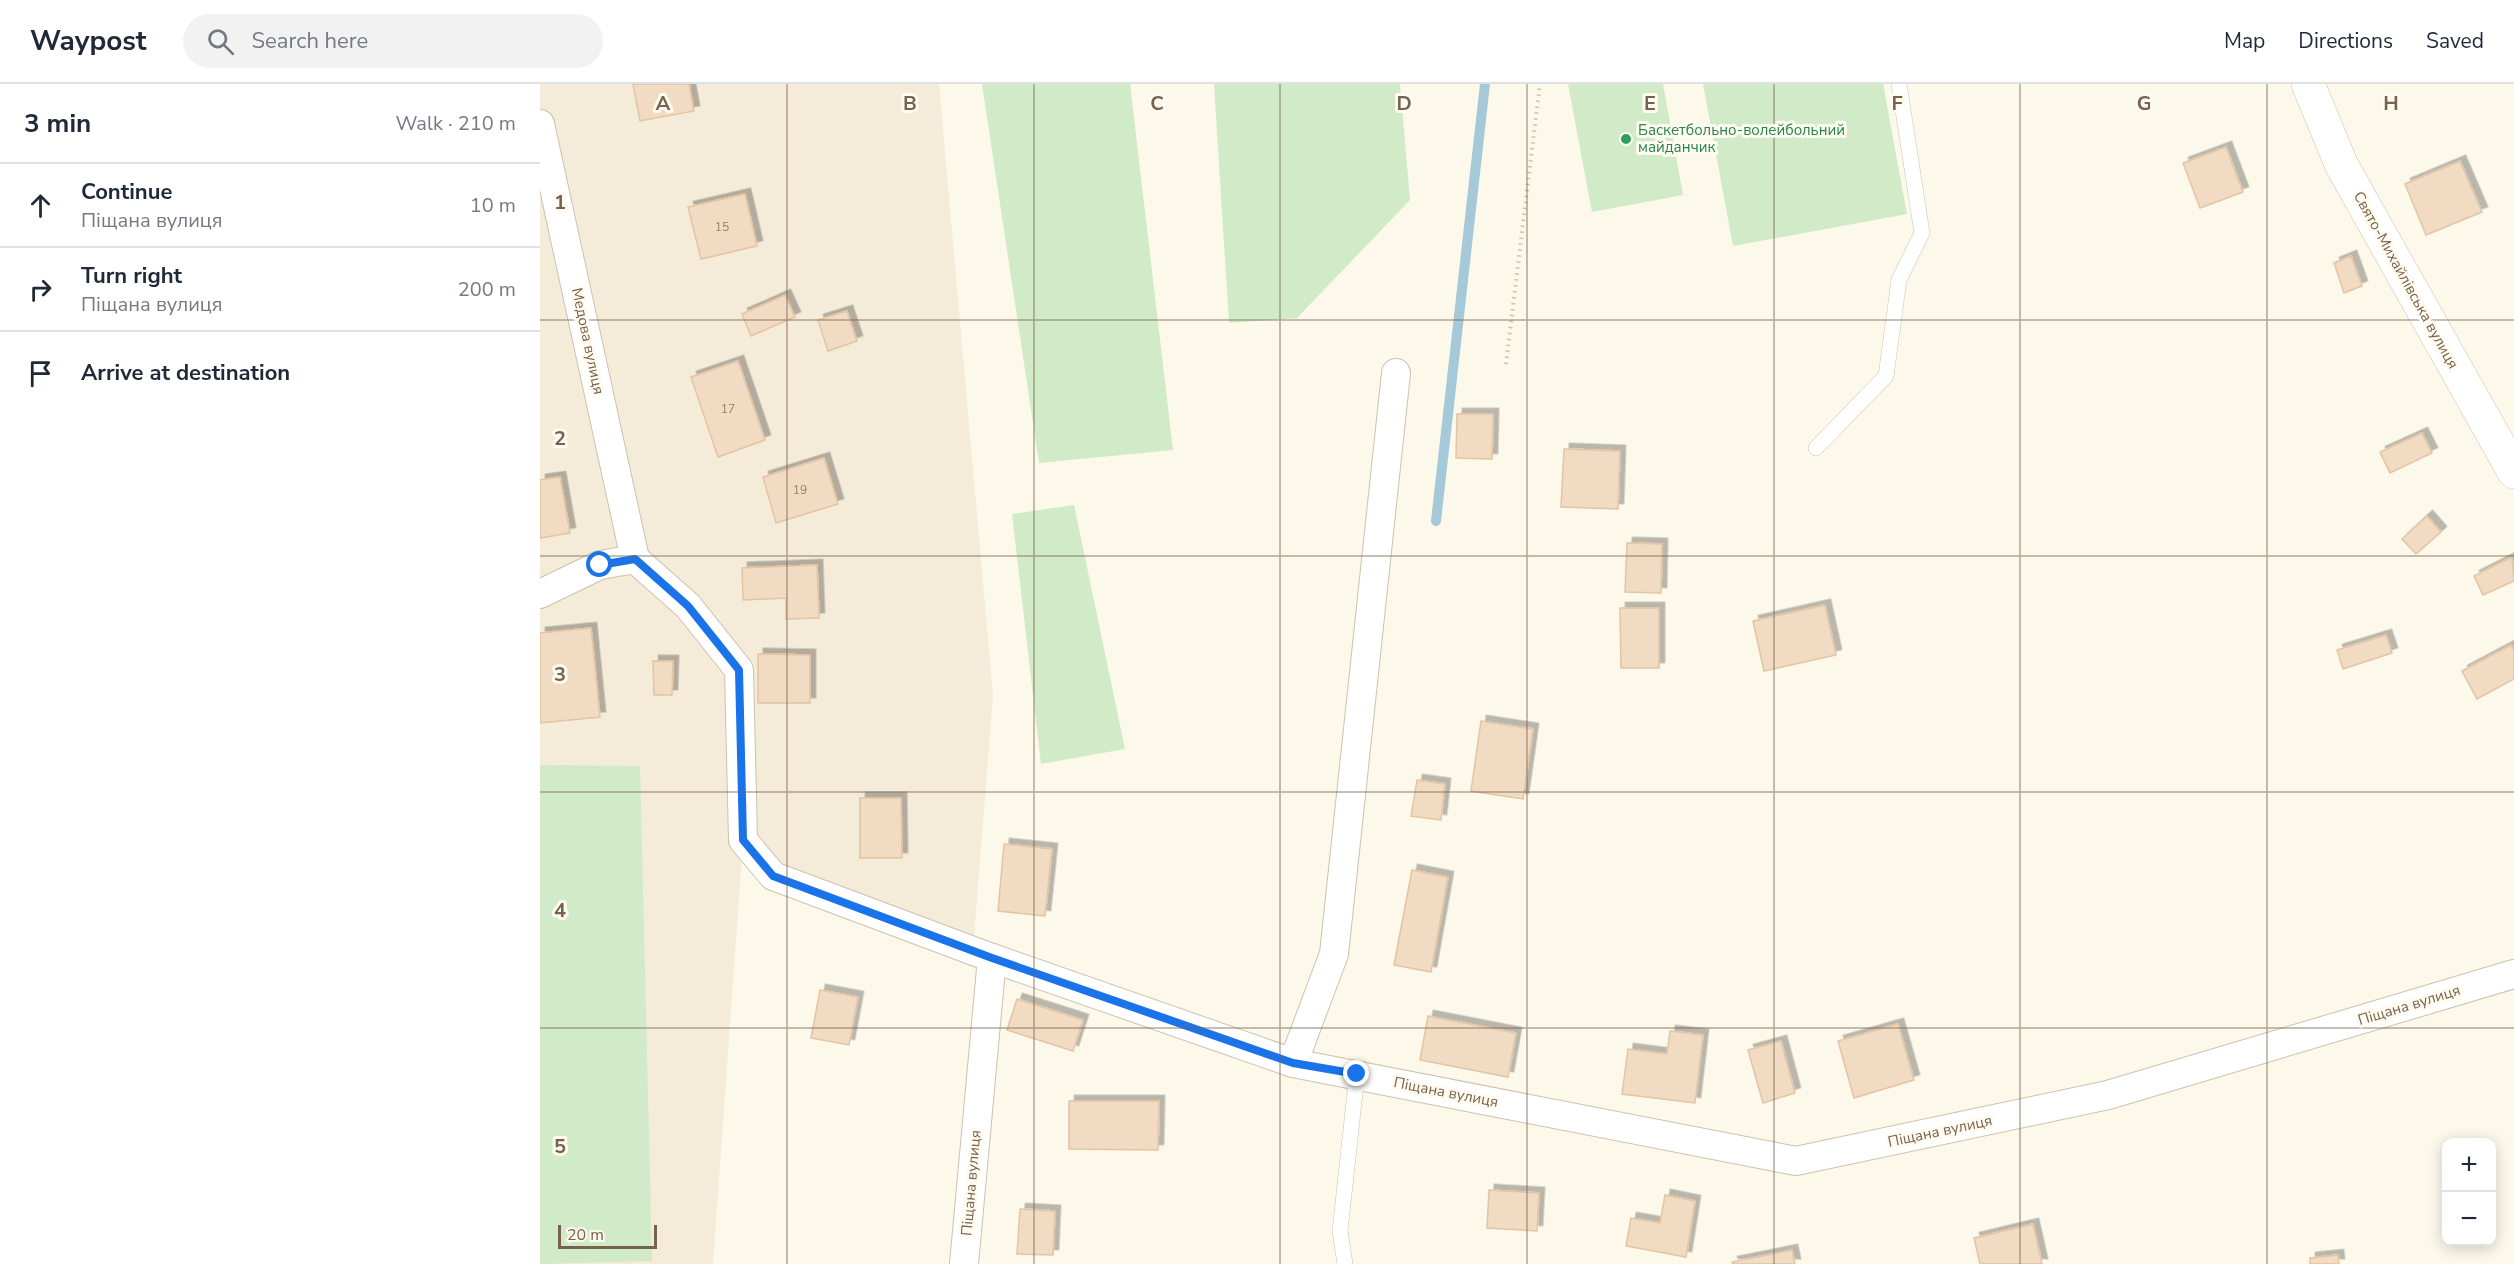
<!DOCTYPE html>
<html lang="en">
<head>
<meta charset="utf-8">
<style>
  body { margin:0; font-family:"Nunito Sans",sans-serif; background:#f2f2f3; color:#1f2937 }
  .controls { position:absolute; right:18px; bottom:18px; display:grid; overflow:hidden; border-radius:12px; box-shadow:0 3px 15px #0003 }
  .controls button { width:54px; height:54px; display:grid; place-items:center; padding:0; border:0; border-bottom:2px solid #e0e1e3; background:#fff; color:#1f2937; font:30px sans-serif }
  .scale { position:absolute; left:18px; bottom:15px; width:99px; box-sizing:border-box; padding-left:6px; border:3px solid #77624d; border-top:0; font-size:16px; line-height:21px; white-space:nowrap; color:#77624d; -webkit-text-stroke:4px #fffbf1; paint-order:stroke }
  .stop { position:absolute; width:18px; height:18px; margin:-14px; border:4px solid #1a73e8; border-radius:50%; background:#fff }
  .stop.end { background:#1a73e8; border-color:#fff; box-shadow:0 2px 6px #0008 }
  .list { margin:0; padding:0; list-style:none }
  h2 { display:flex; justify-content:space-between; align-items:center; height:78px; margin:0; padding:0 24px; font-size:26px }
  h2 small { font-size:20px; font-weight:400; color:#747a83 }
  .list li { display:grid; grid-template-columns:39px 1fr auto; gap:18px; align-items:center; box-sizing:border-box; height:84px; padding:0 24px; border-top:2px solid #e0e1e3 }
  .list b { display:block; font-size:22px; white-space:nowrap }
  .list p { margin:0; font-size:20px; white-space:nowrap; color:#747a83 }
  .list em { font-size:20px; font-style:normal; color:#747a83 }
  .icon { flex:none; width:33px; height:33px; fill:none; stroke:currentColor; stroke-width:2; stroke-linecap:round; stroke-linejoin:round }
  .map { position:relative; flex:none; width:1974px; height:1180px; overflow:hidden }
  header { display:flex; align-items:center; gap:36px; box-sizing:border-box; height:84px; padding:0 30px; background:#fff; border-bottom:2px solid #e0e1e3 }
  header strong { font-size:28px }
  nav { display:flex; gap:33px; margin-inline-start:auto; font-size:21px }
  .search { width:420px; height:54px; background:#f2f2f3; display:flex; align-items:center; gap:15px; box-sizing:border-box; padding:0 21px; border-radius:33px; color:#747a83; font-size:22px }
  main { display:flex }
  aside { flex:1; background:#fff }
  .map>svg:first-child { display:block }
  .residential { fill:#f4ebd8 }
  .green { fill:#d1eac8 }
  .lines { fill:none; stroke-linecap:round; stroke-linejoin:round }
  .stream { stroke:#a5c9d8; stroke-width:10 }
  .building { fill:#f1dbc2; stroke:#e4c4a3; stroke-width:1.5; filter:url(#shadow) }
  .lane-casing { stroke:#cfc1af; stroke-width:16 }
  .street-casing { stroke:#cfc1af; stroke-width:30 }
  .secondary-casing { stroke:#d1c2ad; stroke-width:34 }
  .path { stroke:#d7bfa5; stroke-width:4; stroke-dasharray:1.5 4.5; stroke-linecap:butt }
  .lane { stroke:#fff; stroke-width:15 }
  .street { stroke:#fff; stroke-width:28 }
  .secondary { stroke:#fff; stroke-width:33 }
  .route { stroke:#1a73e8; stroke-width:8 }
  .grid { fill:none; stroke:#77624d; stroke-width:1.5; stroke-opacity:0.55 }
  .leisure-dot { fill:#2e9e5b; stroke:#fffbf1; stroke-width:2 }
  .labels { text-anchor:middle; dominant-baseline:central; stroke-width:6; stroke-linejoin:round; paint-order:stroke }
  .number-label { font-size:12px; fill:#96806a }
  .leisure-label { font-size:15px; fill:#27864d; stroke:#fffbf1; text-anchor:start }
  .street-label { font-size:15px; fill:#77624d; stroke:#fffbf1 }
  .grid-label { font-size:20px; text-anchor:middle; font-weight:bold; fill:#77624d; stroke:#fffbf1; stroke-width:6; stroke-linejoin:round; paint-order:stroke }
</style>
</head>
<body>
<header>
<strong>Waypost</strong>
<div class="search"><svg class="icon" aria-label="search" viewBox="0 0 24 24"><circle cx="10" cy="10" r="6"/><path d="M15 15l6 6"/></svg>Search here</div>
<nav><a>Map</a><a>Directions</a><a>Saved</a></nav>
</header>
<main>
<aside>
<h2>3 min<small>Walk · 210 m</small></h2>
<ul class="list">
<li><svg class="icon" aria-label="ahead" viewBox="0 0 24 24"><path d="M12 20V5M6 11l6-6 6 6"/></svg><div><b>Continue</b><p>Піщана вулиця</p></div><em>10 m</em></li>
<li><svg class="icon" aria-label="right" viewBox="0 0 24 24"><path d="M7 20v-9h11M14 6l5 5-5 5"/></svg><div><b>Turn right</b><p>Піщана вулиця</p></div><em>200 m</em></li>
<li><svg class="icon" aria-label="arrive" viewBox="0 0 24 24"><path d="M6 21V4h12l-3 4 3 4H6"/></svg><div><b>Arrive at destination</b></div></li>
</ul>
</aside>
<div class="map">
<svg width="1974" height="1180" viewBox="0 0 1974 1180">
  <defs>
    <filter id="shadow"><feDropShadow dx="5.5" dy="-5.5" stdDeviation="0" flood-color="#0004"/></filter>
  </defs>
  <rect width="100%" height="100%" fill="#fcf8ea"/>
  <!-- residential -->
  <polygon class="residential" points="0,0 399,0 453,612 433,865 233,792 203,757 173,1180 0,1180"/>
  <!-- green -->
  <g class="green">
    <polygon points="442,0 590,0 633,366 499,379"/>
    <polygon points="674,0 860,0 870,116 757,234 689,239"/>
    <polygon points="1028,0 1123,0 1143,111 1052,128"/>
    <polygon points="1163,0 1343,0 1367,130 1193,162"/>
    <polygon points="534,421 585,665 501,680 472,430"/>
    <polygon points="0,681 100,682 112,1177 0,1180"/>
  </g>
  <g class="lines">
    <!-- stream -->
    <polyline class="stream" points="896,437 945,0"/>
  </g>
  <!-- building -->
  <g class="building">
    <polygon points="93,0 149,0 154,27 100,37"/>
    <polygon points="1686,63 1703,108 1660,124 1643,79"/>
    <polygon points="1920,77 1942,128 1886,151 1865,100"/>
    <polygon points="205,110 217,162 161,175 148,123"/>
    <polygon points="1811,172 1822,202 1804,209 1794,179"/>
    <polygon points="245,211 255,233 211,252 202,230"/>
    <polygon points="307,227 317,257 288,267 278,236"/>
    <polygon points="198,277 225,356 178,373 151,293"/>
    <polygon points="917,330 953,330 952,375 916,374"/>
    <polygon points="1882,349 1892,369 1850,389 1840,368"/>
    <polygon points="1024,365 1080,367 1078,425 1021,423"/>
    <polygon points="284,374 298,420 236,439 223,393"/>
    <polygon points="20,393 30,449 0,454 0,396"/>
    <polygon points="1887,432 1901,448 1876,470 1862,455"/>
    <polygon points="1087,459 1122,460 1121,509 1085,508"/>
    <polygon points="1972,473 1974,497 1943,511 1934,492"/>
    <polygon points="277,481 279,534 246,535 246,514 203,516 202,484"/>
    <polygon points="1285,521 1296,571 1224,587 1213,537"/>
    <polygon points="1080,524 1119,524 1119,584 1081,584"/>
    <polygon points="51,544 60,633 0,639 0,549"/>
    <polygon points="1846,551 1852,569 1803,585 1797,566"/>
    <polygon points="1971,561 1974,566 1974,595 1937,615 1922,587"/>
    <polygon points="218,570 270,571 270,619 218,619"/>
    <polygon points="113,577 133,577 132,611 114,611"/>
    <polygon points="941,637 993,645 983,715 931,707"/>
    <polygon points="877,696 905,700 901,736 871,732"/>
    <polygon points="320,714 361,714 362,774 320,774"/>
    <polygon points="464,760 512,765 505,832 458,827"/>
    <polygon points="872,786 908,793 891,888 854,881"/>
    <polygon points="280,906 318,913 309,961 271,954"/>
    <polygon points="477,915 543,936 533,967 467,946"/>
    <polygon points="888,932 976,949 968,993 880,976"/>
    <polygon points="1358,940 1374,996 1314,1014 1298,957"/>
    <polygon points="1130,947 1163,951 1155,1019 1082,1010 1088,965 1127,970"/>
    <polygon points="1241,957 1255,1009 1223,1019 1208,966"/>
    <polygon points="529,1017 619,1017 618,1066 529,1065"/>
    <polygon points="949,1106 999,1109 997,1147 947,1144"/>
    <polygon points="1125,1111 1155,1117 1146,1173 1086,1162 1091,1134 1120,1139"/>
    <polygon points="480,1125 515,1127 513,1171 477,1170"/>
    <polygon points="1493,1140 1502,1180 1440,1180 1434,1154"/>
    <polygon points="1252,1166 1255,1180 1193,1180 1192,1178"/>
    <polygon points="1798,1171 1799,1180 1770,1180 1770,1174"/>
  </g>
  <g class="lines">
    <defs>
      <g id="lane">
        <polyline points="1276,364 1346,292 1359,196 1382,149 1359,0"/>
        <polyline points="805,1180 800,1147 817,990"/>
      </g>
      <g id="street">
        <polyline points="0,40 95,475"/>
        <polyline points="0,510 60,481 95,475 148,522 199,586 203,756 233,792 452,874 753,979 1256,1077 1568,1011 1974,890"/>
        <polyline points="753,979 794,870 856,289"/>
        <polyline points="424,1180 452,874"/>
      </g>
      <polyline id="secondary" points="1768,0 1802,82 1974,388"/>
    </defs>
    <!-- lane casing -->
    <use href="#lane" class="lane-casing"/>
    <!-- street casing -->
    <use href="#street" class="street-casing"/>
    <!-- secondary casing -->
    <use href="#secondary" class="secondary-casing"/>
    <!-- path -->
    <polyline class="path" points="966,280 1000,0"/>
    <!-- lane -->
    <use href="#lane" class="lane"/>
    <!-- street -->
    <use href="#street" class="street"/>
    <!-- secondary -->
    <use href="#secondary" class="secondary"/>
  </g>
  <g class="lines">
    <!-- route -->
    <polyline class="route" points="60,481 95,475 148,522 199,586 203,756 233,792 452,874 753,979 817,990"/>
  </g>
  <!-- grid -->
  <path class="grid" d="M247,0V1180M494,0V1180M740,0V1180M987,0V1180M1234,0V1180M1480,0V1180M1727,0V1180M0,236H1974M0,472H1974M0,708H1974M0,944H1974"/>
  <!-- markers -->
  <circle class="leisure-dot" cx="1086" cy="55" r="6"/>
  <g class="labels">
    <!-- number labels -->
    <g class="number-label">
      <text x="182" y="143">15</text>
      <text x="188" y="325">17</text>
      <text x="260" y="406">19</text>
    </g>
    <!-- leisure labels -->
    <g class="leisure-label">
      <text x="1098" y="46">Баскетбольно-волейбольний<tspan x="1098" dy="17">майданчик</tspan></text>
    </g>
    <!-- street labels -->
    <g class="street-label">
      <text transform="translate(1866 196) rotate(61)">Свято-Михайлівська вулиця</text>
      <text transform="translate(48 257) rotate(78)">Медова вулиця</text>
      <text transform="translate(1869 921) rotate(-17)">Піщана вулиця</text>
      <text transform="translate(906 1008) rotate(11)">Піщана вулиця</text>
      <text transform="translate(1400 1047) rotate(-12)">Піщана вулиця</text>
      <text transform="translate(431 1099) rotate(-85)">Піщана вулиця</text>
    </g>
  </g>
  <g class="grid-label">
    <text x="123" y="26">A</text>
    <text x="370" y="26">B</text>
    <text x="617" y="26">C</text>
    <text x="864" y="26">D</text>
    <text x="1110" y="26">E</text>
    <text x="1357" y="26">F</text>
    <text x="1604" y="26">G</text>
    <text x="1851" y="26">H</text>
    <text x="20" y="125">1</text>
    <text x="20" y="361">2</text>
    <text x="20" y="597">3</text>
    <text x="20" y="833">4</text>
    <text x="20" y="1069">5</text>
  </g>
</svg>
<div class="controls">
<button>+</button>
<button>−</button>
</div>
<div class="scale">20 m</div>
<div class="stop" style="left:60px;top:481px"></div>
<div class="stop end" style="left:817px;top:990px"></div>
</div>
</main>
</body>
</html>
